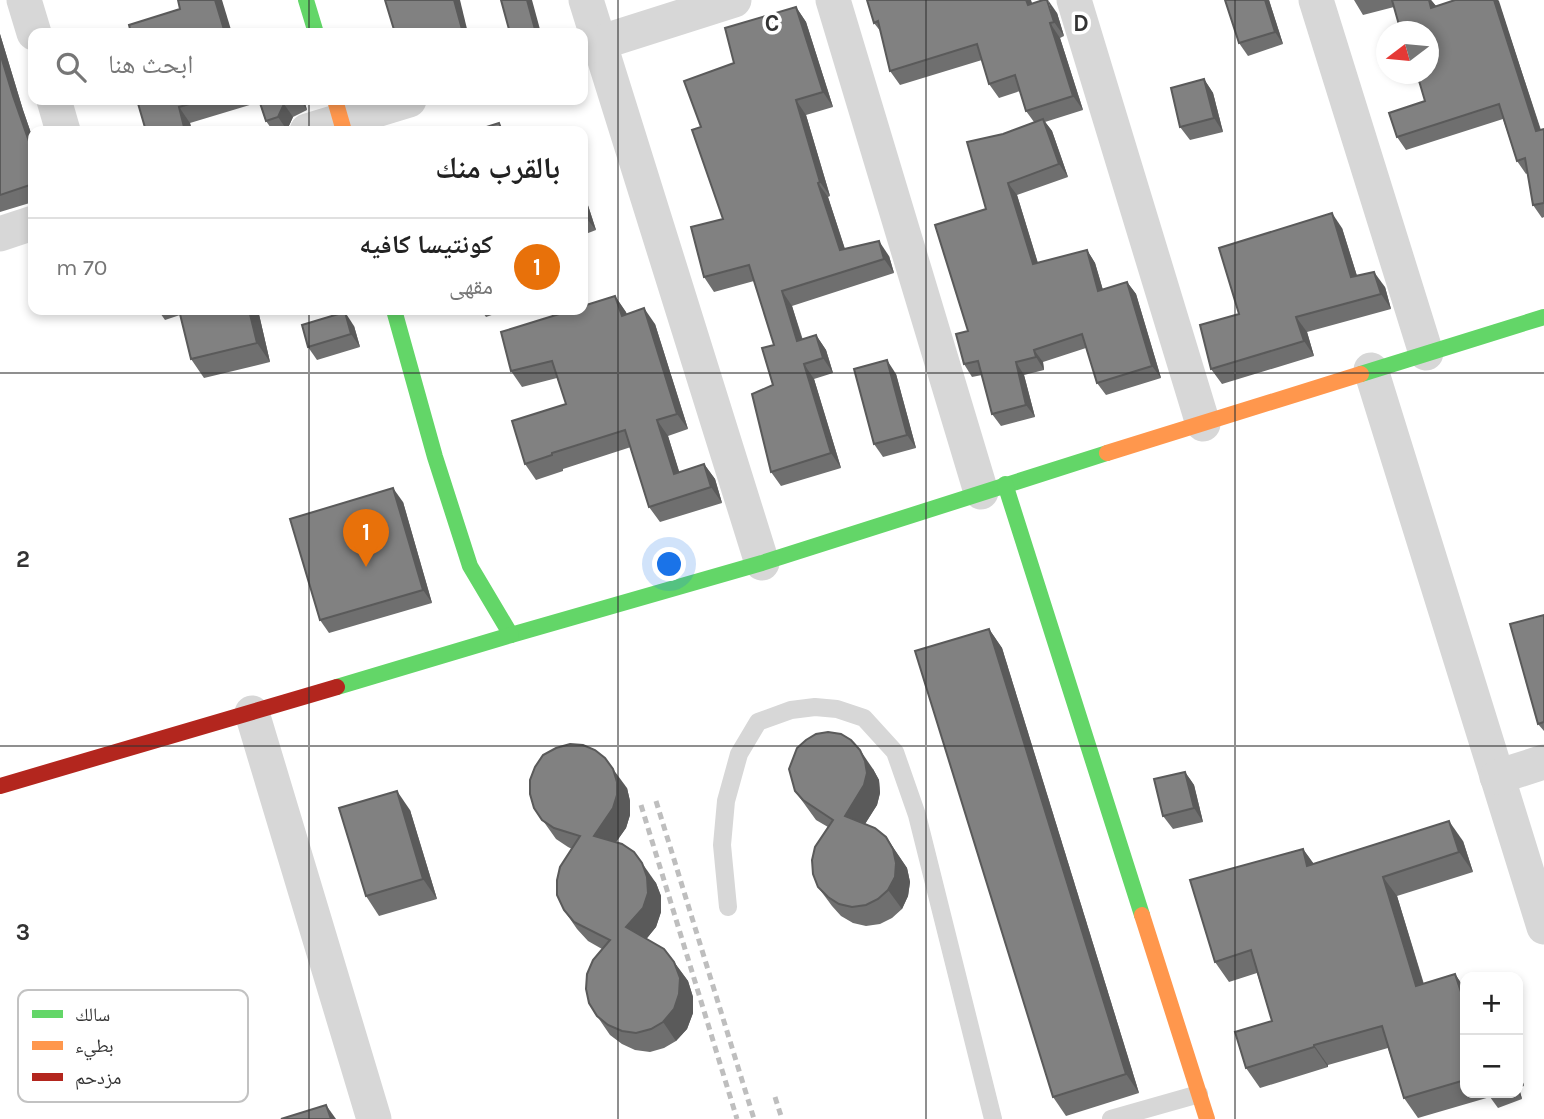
<!DOCTYPE html>
<html lang="ar">
<head>
<meta charset="utf-8">
<style>
  body { margin:0; font-family:Karla,"Noto Naskh Arabic",sans-serif; background:#f6f6f6; color:#222; direction:rtl }
  .controls { position:absolute; right:21px; bottom:21px; display:grid; overflow:hidden; border-radius:14px; box-shadow:0 4px 10px #0003 }
  .controls button { width:63px; height:63px; display:grid; place-items:center; padding:0; border:0; border-bottom:2px solid #e0e0e0; background:#fff; color:#222; font:35px sans-serif }
  .compass { position:absolute; left:1376px; top:21px; width:63px; height:63px; border-radius:50%; background:#fff; box-shadow:0 4px 10px #0003; rotate:254deg }
  .you { position:absolute; left:670px; top:565px; width:24px; height:24px; margin:-18px; border:5px solid #fff; border-radius:50%; background:#1a73e8; box-shadow:0 0 0 10px #1a73e833 }
  .badge { display:grid; place-items:center; width:46px; height:46px; border-radius:50%; background:#0f766e; color:#fff; font-size:23px; font-weight:700 }
  .pin { position:absolute; translate:-50% -58px; filter:drop-shadow(0 2px 4px #0008) }
  .pin::after { content:''; position:absolute; top:37px; width:24px; height:21px; background:inherit; clip-path:polygon(0 0,100% 0,50% 100%) }
  .list { margin:0; padding:0; list-style:none }
  h2 { display:flex; justify-content:space-between; align-items:center; height:91px; margin:0; padding:0 28px; font-size:30px }
  h2 small { font-size:23px; font-weight:400; color:#767676 }
  .list li { display:grid; grid-template-columns:46px 1fr auto; gap:21px; align-items:center; box-sizing:border-box; height:98px; padding:0 28px; border-top:2px solid #e0e0e0 }
  .list b { display:block; font-size:26px; white-space:nowrap }
  .list p { margin:0; font-size:23px; white-space:nowrap; color:#767676 }
  .list em { font-size:23px; font-style:normal; color:#767676 }
  .icon { flex:none; width:38px; height:38px; fill:none; stroke:currentColor; stroke-width:2; stroke-linecap:round; stroke-linejoin:round }
  .map { position:relative; flex:none; width:1544px; height:1119px; overflow:hidden; direction:ltr }
  .search { position:absolute; background:#fff; box-shadow:0 4px 10px #0003; left:28px; top:28px; width:560px; height:77px; display:flex; align-items:center; gap:18px; box-sizing:border-box; padding:0 24px; border-radius:14px; color:#767676; font-size:26px }
  .panel { position:absolute; background:#fff; box-shadow:0 4px 10px #0003; left:28px; top:126px; width:560px; height:189px; border-radius:14px; direction:rtl }
  .map>svg:first-child { display:block }
  .lines { fill:none; stroke-linecap:round; stroke-linejoin:round }
  .lane { stroke:#d7d7d7; stroke-width:18 }
  .street { stroke:#d7d7d7; stroke-width:35 }
  .fast { stroke:#63d668; stroke-width:16 }
  .slow { stroke:#ff974d; stroke-width:16 }
  .jam { stroke:#b3261e; stroke-width:16 }
  .rail { stroke:#bebebe; stroke-width:5; stroke-dasharray:7 5; stroke-linecap:butt }
  .wall { fill:#6f6f6f }
  .shaded-wall { fill:#5a5a5a }
  .building { fill:#818181; stroke:#5a5a5a; stroke-width:2 }
  .grid { fill:none; stroke:#333; stroke-width:2; stroke-opacity:0.55 }
  .key { fill:#fff; stroke:#c2c2c2; stroke-width:2 }
  .key-label { font-size:19px; fill:#333 }
  .grid-label { font-size:23px; text-anchor:middle; font-weight:bold; fill:#333; stroke:#fff; stroke-width:7; stroke-linejoin:round; paint-order:stroke }
</style>
</head>
<body>
<div class="map">
<svg width="1544" height="1119" viewBox="0 0 1544 1119">
  <rect width="100%" height="100%" fill="#fff"/>
  <g class="lines">
    <!-- lane -->
    <g class="lane">
      <polyline points="728,907 722,845 726,801 739,754 758,722 791,710 815,707 837,709 864,718 895,752 917,815 993,1119"/>
      <polyline points="1111,1119 1199,1094"/>
    </g>
    <!-- street -->
    <g class="street">
      <polyline points="24,0 34,33"/>
      <polyline points="586,0 762,563"/>
      <polyline points="833,0 981,492"/>
      <polyline points="1074,0 1203,424"/>
      <polyline points="1316,0 1426,353"/>
      <polyline points="583,48 734,0"/>
      <polyline points="54,100 63,131"/>
      <polyline points="307,131 409,100"/>
      <polyline points="0,234 33,223"/>
      <polyline points="1371,370 1544,927"/>
      <polyline points="252,713 374,1119"/>
      <polyline points="1497,777 1544,762"/>
    </g>
    <!-- fast -->
    <g class="fast">
      <polyline points="306,0 316,33"/>
      <polyline points="394,310 435,457 470,566 511,635 762,563 1107,453"/>
      <polyline points="1361,374 1544,317"/>
      <polyline points="1005,484 1142,915"/>
      <polyline points="337,687 511,635"/>
    </g>
    <!-- slow -->
    <g class="slow">
      <polyline points="335,100 344,131"/>
      <polyline points="1107,453 1361,374"/>
      <polyline points="1142,915 1207,1119"/>
    </g>
    <!-- jam -->
    <polyline class="jam" points="0,786 337,687"/>
    <!-- rail -->
    <g class="rail">
      <polyline points="656,801 754,1119"/>
      <polyline points="641,805 737,1119"/>
      <polyline points="775,1097 782,1119"/>
    </g>
  </g>
  <!-- wall -->
  <g class="wall">
    <polygon points="867,0 1033,4 1057,13 1064,36 1060,38 1083,110 1045,122 1052,131 1068,177 1017,195 1038,263 1087,250 1095,263 1103,290 1127,282 1136,294 1161,378 1106,395 1097,383 1086,348 1043,362 1044,370 1024,375 1035,417 1001,426 992,414 982,375 972,377 964,364 986,209 1003,134 1034,122 1026,111 1020,91 999,98 989,84 982,60 900,85 890,71 881,32 874,23"/>
    <polygon points="1225,0 1269,0 1283,44 1248,56 1239,43"/>
    <polygon points="1354,0 1431,0 1436,6 1455,0 1498,0 1541,130 1544,129 1544,217 1542,218 1533,205 1528,173 1526,174 1517,161 1503,119 1406,150 1397,137 1425,101 1429,74 1394,7 1363,15"/>
    <polygon points="796,7 806,22 833,107 806,115 830,196 828,197 845,249 889,256 894,273 792,306 803,340 816,335 826,350 833,373 814,379 841,468 781,486 771,472 774,345 754,281 714,292 704,277 723,219 701,127"/>
    <polygon points="0,34 23,110 33,139 33,202 0,212"/>
    <polygon points="1204,79 1213,93 1223,132 1190,140 1180,127"/>
    <polygon points="137,100 251,100 253,104 190,123 192,131 146,131"/>
    <polygon points="259,100 304,100 307,110 293,117 287,130 273,131 266,121"/>
    <polygon points="583,190 596,230 583,235"/>
    <polygon points="1342,228 1357,276 1385,287 1391,309 1307,332 1314,356 1222,384 1211,369 1239,314"/>
    <polygon points="615,296 627,314 655,324 688,429 668,436 679,472 704,464 715,479 722,503 660,522 649,507 631,447 563,469 563,471 536,480 525,464 566,404 557,378 522,387 511,371"/>
    <polygon points="158,310 258,310 270,362 204,378 191,359 180,315 165,320"/>
    <polygon points="481,310 506,310 486,317"/>
    <polygon points="354,326 360,347 317,360 308,347"/>
    <polygon points="896,374 916,448 883,457 874,444"/>
    <polygon points="403,502 432,603 329,633 320,620"/>
    <polygon points="1544,615 1544,731 1538,724"/>
    <polygon points="989,629 1002,648 1139,1093 1066,1116 1053,1097"/>
    <polygon points="873,769 879,780 880,793 877,805 865,824 886,837 907,868 910,882 908,896 902,909 892,918 880,924 866,926 853,923 841,916 832,906 818,887 828,827 816,820 795,791"/>
    <polygon points="1185,772 1194,785 1203,822 1173,829 1163,816"/>
    <polygon points="627,788 630,801 630,815 626,828 616,842 656,883 661,896 661,912 656,927 646,939 674,962 688,981 693,997 693,1013 687,1029 676,1041 664,1048 650,1052 635,1050 622,1044 610,1035 597,1016 602,949 588,941 577,929 564,910 572,849 568,847 556,839 534,808"/>
    <polygon points="410,810 437,899 379,916 366,896"/>
    <polygon points="1463,841 1473,872 1397,896 1424,984 1455,974 1465,989 1465,1093 1518,1093 1518,1065 1524,1086 1519,1088 1522,1099 1498,1108 1490,1097 1418,1118 1404,1098 1388,1048 1328,1065 1328,1067 1260,1088 1246,1068 1272,1021 1257,973 1229,982 1215,962 1303,849 1314,864"/>
  </g>
  <!-- shaded-wall -->
  <g class="shaded-wall">
    <polygon points="215,0 222,0 232,33 225,33"/>
    <polygon points="454,0 460,0 468,33 463,33"/>
    <polygon points="527,0 532,0 541,33 536,33"/>
    <polygon points="1026,0 1031,0 1038,20 1028,5"/>
    <polygon points="1048,0 1057,13 1064,36 1054,22"/>
    <polygon points="1265,0 1269,0 1283,44 1275,32"/>
    <polygon points="1429,0 1431,0 1436,6 1431,8"/>
    <polygon points="1494,0 1498,0 1499,1 1544,141 1536,131"/>
    <polygon points="796,7 806,22 833,107 823,92"/>
    <polygon points="1050,23 1060,38 1083,110 1073,96"/>
    <polygon points="0,34 23,110 33,139 33,150 31,147 13,96 0,53"/>
    <polygon points="1204,79 1213,93 1223,132 1214,118"/>
    <polygon points="300,100 304,100 307,110"/>
    <polygon points="796,100 806,115 830,196 820,182"/>
    <polygon points="284,104 293,117 287,130 278,117"/>
    <polygon points="179,107 190,123 192,131 185,131"/>
    <polygon points="1043,119 1052,131 1068,177 1059,164"/>
    <polygon points="818,183 828,197 850,265 840,250"/>
    <polygon points="1008,183 1017,195 1042,277 1033,264"/>
    <polygon points="583,190 596,230 587,219 583,204"/>
    <polygon points="1332,213 1342,228 1362,292 1351,277"/>
    <polygon points="879,241 889,256 894,273 884,259"/>
    <polygon points="1087,250 1095,263 1107,304 1098,291"/>
    <polygon points="1374,272 1385,287 1391,309 1381,294"/>
    <polygon points="1127,282 1136,294 1161,378 1152,366"/>
    <polygon points="782,291 792,306 807,356 797,341"/>
    <polygon points="615,296 626,312 632,331 622,316"/>
    <polygon points="644,308 655,324 688,429 677,414"/>
    <polygon points="249,310 258,310 270,362 257,343"/>
    <polygon points="345,312 354,326 360,347 351,334"/>
    <polygon points="1296,317 1307,332 1314,356 1304,341"/>
    <polygon points="816,335 826,350 833,373 823,358"/>
    <polygon points="1034,350 1043,362 1044,370 1036,357"/>
    <polygon points="887,360 896,374 916,448 907,435"/>
    <polygon points="1016,362 1024,375 1035,417 1026,405"/>
    <polygon points="804,364 814,379 841,468 831,453"/>
    <polygon points="657,420 668,436 685,490 674,474"/>
    <polygon points="704,464 715,479 722,503 711,487"/>
    <polygon points="393,488 403,502 432,603 423,590"/>
    <polygon points="989,629 1002,648 1139,1093 1126,1074"/>
    <polygon points="860,750 873,769 879,780 880,793 877,805 858,835 845,816"/>
    <polygon points="613,769 627,788 630,801 630,815 626,828 607,855 594,836"/>
    <polygon points="1185,772 1194,785 1203,822 1194,808"/>
    <polygon points="397,791 410,810 437,899 423,879"/>
    <polygon points="1449,821 1463,841 1473,872 1459,852"/>
    <polygon points="886,837 907,868 910,882 908,896 902,909 888,890"/>
    <polygon points="1303,849 1317,869 1307,866"/>
    <polygon points="642,863 656,883 661,896 661,912 656,927 640,947 626,927"/>
    <polygon points="1383,877 1397,896 1430,1006 1416,986"/>
    <polygon points="674,962 688,981 693,997 693,1013 687,1029 676,1041 663,1022"/>
    <polygon points="1455,974 1465,989 1465,1006"/>
    <polygon points="1314,1045 1328,1065 1328,1067 1314,1047"/>
    <polygon points="1518,1065 1524,1086 1518,1077"/>
    <polygon points="1518,1087 1519,1088 1522,1099 1518,1093"/>
    <polygon points="326,1105 336,1119 331,1119"/>
  </g>
  <!-- building -->
  <g class="building">
    <polygon points="178,0 215,0 225,33 131,33 129,25 180,9"/>
    <polygon points="385,0 454,0 463,33 395,33"/>
    <polygon points="501,0 527,0 536,33 510,33"/>
    <polygon points="867,0 1026,0 1028,5 1043,0 1047,0 1054,22 1050,23 1073,96 1026,111 1015,75 989,84 977,44 890,71 878,21 874,23"/>
    <polygon points="1225,0 1265,0 1275,32 1239,43"/>
    <polygon points="1392,0 1429,0 1431,8 1455,0 1494,0 1536,131 1544,129 1544,203 1533,205 1525,158 1517,161 1499,104 1397,137 1389,113 1425,101 1417,74 1429,74 1429,32 1401,32"/>
    <polygon points="796,7 823,92 796,100 820,182 818,183 840,250 879,241 884,259 782,291 797,341 816,335 823,358 804,364 831,453 771,472 752,394 773,385 762,348 774,345 749,265 704,277 691,227 723,219 692,130 701,127 684,81 734,63 725,28"/>
    <polygon points="0,53 13,96 31,147 33,146 33,184 0,195"/>
    <polygon points="1204,79 1214,118 1180,127 1171,88"/>
    <polygon points="137,100 203,100 179,107 185,131 146,131"/>
    <polygon points="259,100 292,100 284,104 278,117 266,121"/>
    <polygon points="1043,119 1059,164 1008,183 1033,264 1087,250 1098,291 1127,282 1152,366 1097,383 1082,334 1034,350 1036,357 1016,362 1026,405 992,414 978,361 964,364 956,334 968,331 935,225 986,209 967,142 1003,134"/>
    <polygon points="499,123 502,131 474,131"/>
    <polygon points="583,204 587,219 583,220"/>
    <polygon points="1332,213 1351,277 1374,272 1381,294 1296,317 1304,341 1211,369 1200,325 1239,314 1219,248"/>
    <polygon points="615,296 622,316 644,308 677,414 657,420 674,474 704,464 711,487 649,507 625,430 552,453 552,455 525,464 512,421 566,404 552,361 511,371 501,332 572,310 583,310 583,306"/>
    <polygon points="179,310 249,310 257,343 191,359"/>
    <polygon points="345,312 351,334 308,347 302,325"/>
    <polygon points="887,360 907,435 874,444 854,369"/>
    <polygon points="393,488 423,590 320,620 290,519"/>
    <polygon points="1544,615 1544,722 1538,724 1510,624"/>
    <polygon points="989,629 1126,1074 1053,1097 915,651"/>
    <polygon points="828,732 841,734 851,740 860,750 865,761 867,773 864,785 845,816 875,828 886,837 893,849 896,863 895,877 888,890 878,899 866,905 852,907 839,904 828,897 818,887 813,874 812,860 815,847 833,820 803,800 795,791 789,769 797,748 806,740 816,734"/>
    <polygon points="570,744 583,745 595,750 605,758 613,769 617,782 617,795 613,808 594,836 622,844 634,852 642,863 647,877 648,893 643,908 626,927 664,949 674,962 680,978 679,994 674,1009 663,1022 651,1029 636,1033 622,1031 608,1025 597,1016 589,1003 586,989 587,974 593,960 610,940 574,922 564,910 557,895 557,880 560,867 580,836 554,828 542,820 534,808 530,794 530,780 535,767 543,755 556,748"/>
    <polygon points="1185,772 1194,808 1163,816 1154,779"/>
    <polygon points="397,791 423,879 366,896 339,808"/>
    <polygon points="1449,821 1459,852 1383,877 1416,986 1455,974 1465,1004 1465,1080 1404,1098 1382,1026 1314,1045 1314,1047 1246,1068 1235,1032 1272,1021 1251,950 1215,962 1190,880 1303,849 1307,866"/>
    <polygon points="326,1105 331,1119 281,1119"/>
  </g>
  <!-- grid -->
  <path class="grid" d="M309,0V33M618,0V1119M926,0V1119M1235,0V1119M309,100V131M309,310V1119M0,373H1544M0,746H1544"/>
  <!-- legend -->
  <rect x="18" y="990" width="230" height="112" rx="10" class="key"/>
  <rect x="32" y="1010" width="31" height="8" fill="#63d668"/>
  <rect x="32" y="1041" width="31" height="9" fill="#ff974d"/>
  <rect x="32" y="1073" width="31" height="8" fill="#b3261e"/>
  <g class="key-label">
    <text x="75" y="1021">سالك</text>
    <text x="75" y="1052">بطيء</text>
    <text x="75" y="1084">مزدحم</text>
  </g>
  <g class="grid-label">
    <text x="772" y="31">C</text>
    <text x="1081" y="31">D</text>
    <text x="23" y="567">2</text>
    <text x="23" y="940">3</text>
  </g>
</svg>
<div class="controls">
<button>+</button>
<button>−</button>
</div>
<svg class="compass" viewBox="-18 -18 36 36"><path d="M0-13l5 13h-10z" fill="#e53935"/><path d="M0 13l5-13h-10z" fill="#767676"/></svg>
<div class="you"></div>
<div class="pin badge" style="left:366px;top:567px;background:#e8710a">1</div>
<div class="search"><svg class="icon" aria-label="search" viewBox="0 0 24 24"><circle cx="10" cy="10" r="6"/><path d="M15 15l6 6"/></svg>ابحث هنا</div>
<section class="panel">
<h2>بالقرب منك<small></small></h2>
<ul class="list">
<li><span class="badge" style="background:#e8710a">1</span><div><b>كونتيسا كافيه</b><p>مقهى</p></div><em>70 m</em></li>
</ul>
</section>
</div>
</body>
</html>
